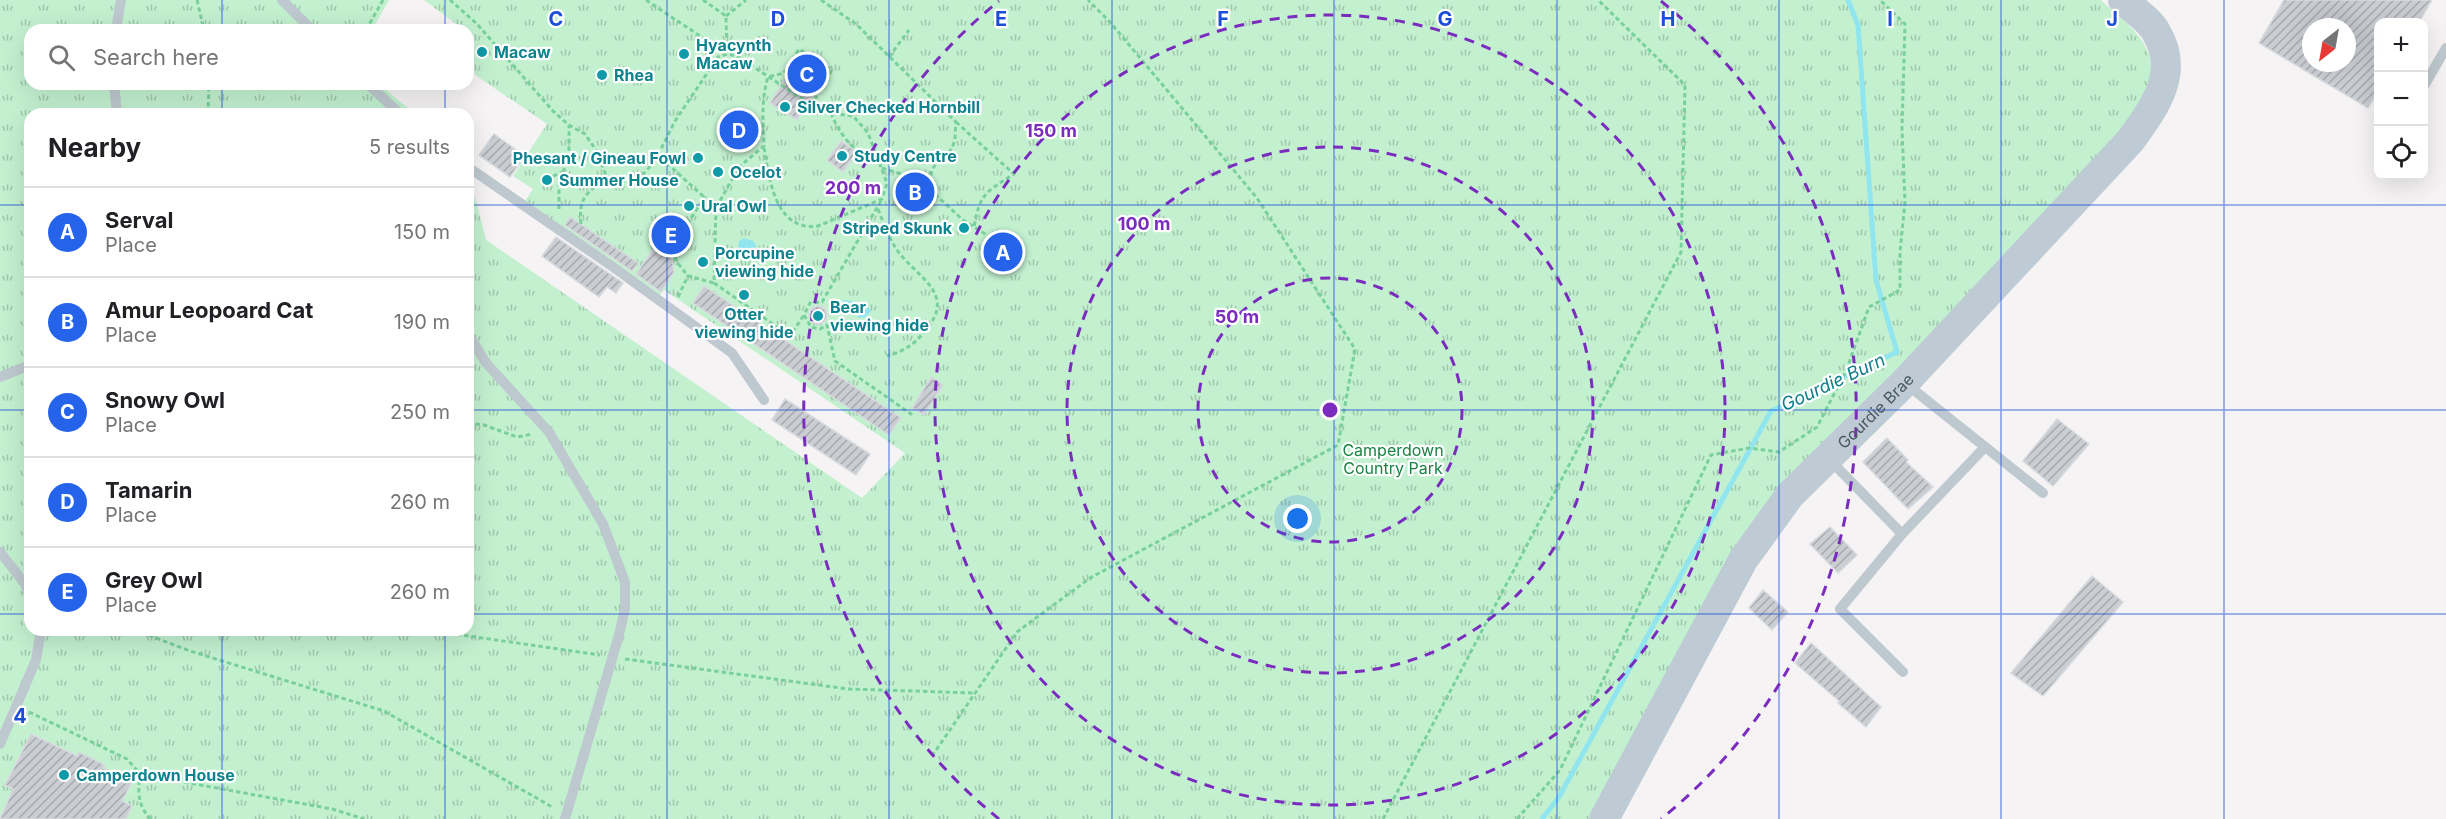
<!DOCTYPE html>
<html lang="en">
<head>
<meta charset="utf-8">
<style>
  body { margin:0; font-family:Inter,sans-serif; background:#f6f6f6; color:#202124 }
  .controls { position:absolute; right:18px; top:18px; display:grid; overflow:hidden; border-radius:12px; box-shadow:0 6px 24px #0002 }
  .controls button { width:54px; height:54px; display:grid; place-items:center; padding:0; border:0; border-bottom:2px solid #e0e0e0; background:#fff; color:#202124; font:30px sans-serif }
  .compass { position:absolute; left:2302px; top:18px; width:54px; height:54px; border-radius:50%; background:#fff; box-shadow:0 6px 24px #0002; rotate:211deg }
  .you { position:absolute; left:1298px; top:519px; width:21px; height:21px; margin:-15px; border:4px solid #fff; border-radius:50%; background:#1a73e8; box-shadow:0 0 0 9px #1a73e833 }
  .badge { display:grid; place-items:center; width:39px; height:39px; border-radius:50%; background:#2563eb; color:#fff; font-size:20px; font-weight:700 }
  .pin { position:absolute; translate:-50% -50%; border:3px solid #fff; box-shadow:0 2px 6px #0006 }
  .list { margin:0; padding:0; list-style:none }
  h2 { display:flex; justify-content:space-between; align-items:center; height:78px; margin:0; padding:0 24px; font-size:26px }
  h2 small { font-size:20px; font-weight:400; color:#757577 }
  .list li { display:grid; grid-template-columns:39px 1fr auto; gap:18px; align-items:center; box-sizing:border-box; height:90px; padding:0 24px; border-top:2px solid #e0e0e0 }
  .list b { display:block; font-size:22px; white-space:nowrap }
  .list p { margin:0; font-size:20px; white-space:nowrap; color:#757577 }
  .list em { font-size:20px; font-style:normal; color:#757577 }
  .icon { flex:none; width:33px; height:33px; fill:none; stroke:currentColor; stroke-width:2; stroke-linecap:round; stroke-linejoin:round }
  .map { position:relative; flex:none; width:2446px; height:819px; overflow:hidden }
  .search { position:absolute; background:#fff; box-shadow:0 6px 24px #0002; left:24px; top:24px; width:450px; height:66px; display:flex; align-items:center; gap:15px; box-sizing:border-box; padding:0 21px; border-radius:18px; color:#757577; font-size:22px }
  .panel { position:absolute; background:#fff; box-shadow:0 6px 24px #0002; left:24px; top:108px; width:450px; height:528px; border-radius:18px }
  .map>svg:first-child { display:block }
  .park { fill:url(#park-tufts) }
  .water { fill:#90e5ee }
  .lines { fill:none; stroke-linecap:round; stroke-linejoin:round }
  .stream { stroke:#90e5ee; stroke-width:5 }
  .building { fill:url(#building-hatch); stroke:#d7dade; stroke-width:1.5; fill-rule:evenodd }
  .path { stroke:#7ad09c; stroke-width:3; stroke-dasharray:4.5 3; stroke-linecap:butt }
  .lane { stroke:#bec9cf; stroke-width:10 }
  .secondary { stroke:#bfcbd4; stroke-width:30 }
  .grid { fill:none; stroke:#1d4ed8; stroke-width:1.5; stroke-opacity:0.55 }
  .ring { fill:none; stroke:#7b2cbf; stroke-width:3; stroke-dasharray:10 8 }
  .culture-dot { fill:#0f9aa8; stroke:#fff; stroke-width:2 }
  .labels { text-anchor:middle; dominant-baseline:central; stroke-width:4.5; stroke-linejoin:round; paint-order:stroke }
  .culture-label { font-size:16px; font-weight:bold; fill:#0d838f; stroke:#fff; text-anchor:start }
  .street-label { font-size:16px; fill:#4a5961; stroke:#fff }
  .park-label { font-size:16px; fill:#178542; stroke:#fff }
  .water-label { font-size:18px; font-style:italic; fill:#0d7e8a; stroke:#fff }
  .grid-label { font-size:20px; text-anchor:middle; font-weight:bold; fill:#1d4ed8; stroke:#fff; stroke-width:4.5; stroke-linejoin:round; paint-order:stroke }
  .centre { fill:#7b2cbf; stroke:#fff; stroke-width:3 }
  .ring-label { font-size:18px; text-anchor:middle; font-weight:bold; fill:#7b2cbf; stroke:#fff; stroke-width:4.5; stroke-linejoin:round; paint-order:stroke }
</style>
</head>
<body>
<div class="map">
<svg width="2446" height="819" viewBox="0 0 2446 819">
  <defs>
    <pattern id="park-tufts" width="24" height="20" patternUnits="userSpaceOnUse" patternTransform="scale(1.5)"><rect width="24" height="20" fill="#c3f1d0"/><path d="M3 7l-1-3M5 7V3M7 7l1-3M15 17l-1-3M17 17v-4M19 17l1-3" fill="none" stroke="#a0c6ac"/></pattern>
    <pattern id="building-hatch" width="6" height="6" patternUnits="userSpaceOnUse" patternTransform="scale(1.5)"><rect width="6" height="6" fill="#caced2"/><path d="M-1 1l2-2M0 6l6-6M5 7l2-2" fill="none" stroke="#a6aaae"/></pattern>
  </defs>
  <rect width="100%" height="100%" fill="#f5f3f3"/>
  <!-- park -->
  <path class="park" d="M0,0H389L372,30H30V84H379L415,114H30V630H468V191L475,197L486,240L862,498L905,453L664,290L660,295L525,201L533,189L513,176L547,124L468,70V30H464L424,0H2101C2114,13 2134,27 2144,44C2165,79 2135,112 2115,140L1790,495L1604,819H0Z"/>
  <!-- water -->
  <g class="water">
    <polygon points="744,238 753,241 756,245 754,257 749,260 741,259 738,252 739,241"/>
    <path d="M841,299C851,303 866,299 871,311L866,317L859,318L851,309H847L849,305Z"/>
  </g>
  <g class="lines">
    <!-- stream -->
    <polyline class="stream" points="1542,819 1559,797 1771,411 1897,352 1876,280 1858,25 1848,0"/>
  </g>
  <!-- building -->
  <g class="building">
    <path d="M2284,0H2432L2419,22H2379V90L2368,108L2259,43ZM2311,27H2347V63H2311Z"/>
    <polygon points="801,53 828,70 797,120 770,103"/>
    <polygon points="494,134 525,156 510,177 479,155"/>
    <polygon points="841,141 857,152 843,172 827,160"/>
    <polygon points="570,217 638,263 632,271 565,225"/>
    <polygon points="667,229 674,272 661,292 636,274"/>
    <polygon points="556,237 623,283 616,293 607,287 599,297 542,256"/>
    <polygon points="704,286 901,418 889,435 693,303"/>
    <circle cx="818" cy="315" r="9"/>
    <polygon points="931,377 943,385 924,415 912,408"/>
    <polygon points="785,399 870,454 856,475 772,420"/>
    <polygon points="2057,419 2089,444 2053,486 2023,461"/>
    <polygon points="1887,438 1908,460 1906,462 1933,487 1908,509 1863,462"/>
    <polygon points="1830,527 1857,555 1838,573 1810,544"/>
    <polygon points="2092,576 2123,602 2043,696 2011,673"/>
    <polygon points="1763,590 1788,612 1772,630 1749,608"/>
    <polygon points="1811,643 1881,707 1866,727 1838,703 1839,701 1795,663"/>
    <polygon points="31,734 77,756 79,752 105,765 103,768 132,782 122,801 132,806 126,819 0,819 13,789 5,785"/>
  </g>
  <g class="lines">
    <!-- path -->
    <g class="path">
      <polyline points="197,0 204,30"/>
      <path d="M450,0L477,24L553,111L569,125L585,134L596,150L607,178C636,185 642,179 658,155L716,208L739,167L764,146C763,122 761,100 768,77L784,73L799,49L832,70L816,95V108"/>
      <polyline points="646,0 727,54"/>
      <polyline points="703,0 726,16 727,54"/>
      <path d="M821,0L856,24L956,122C955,128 956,136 954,142C948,166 925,155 932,192"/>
      <polyline points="726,16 746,0"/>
      <polyline points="366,30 383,0"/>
      <polyline points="889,57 909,30"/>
      <path d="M831,113C838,131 854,157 876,155"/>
      <polyline points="208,114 209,84"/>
      <path d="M956,122L1014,174C986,192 980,193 974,227"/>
      <path d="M658,155L675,121L718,57L727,54L737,56L822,112L853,116L868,133L887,183L882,199L818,226C775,232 769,178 764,147"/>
      <polyline points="882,168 908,176 925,185 963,220 1020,256"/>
      <polyline points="553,176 563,172"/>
      <polyline points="881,201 822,302 810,303 804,315 811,327 820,329 827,325 835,361 914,416"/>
      <polyline points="716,208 714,283 790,336 804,315"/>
      <polyline points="559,209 559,183 569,155 569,125"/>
      <path d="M878,209C883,222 888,235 895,247C914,277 959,292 925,331C914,345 904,351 887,356"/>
      <path d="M581,224C578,198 587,192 607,178"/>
      <polyline points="659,240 672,249 705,196"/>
      <polyline points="672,250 677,262 688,276"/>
      <polyline points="678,297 688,276 714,283"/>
      <polyline points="468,423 484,425 517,437 533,434"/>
      <polyline points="135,630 190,651 384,711 554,808"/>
      <polyline points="427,630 600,655"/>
      <polyline points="625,659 848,689 976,693"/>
      <path d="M29,712L127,759L140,774C138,791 137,806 151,819"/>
      <polyline points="932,756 1017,632 1090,578 1338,445 1355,349 1257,198 1110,22 1088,0"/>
      <polyline points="140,774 332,809 364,819"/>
      <polyline points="1383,819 1681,252 1685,85 1598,0"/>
      <polyline points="1517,819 1560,770 1711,455 1749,448 1779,452 1817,427 1846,371 1869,307 1900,290 1900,252 1905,202 1902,129 1905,24 1880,0"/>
    </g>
    <!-- lane -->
    <g class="lane">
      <polyline points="282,0 312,30"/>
      <polyline points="116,30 121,0"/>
      <polyline points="114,84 117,114"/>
      <polyline points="368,84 400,114"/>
      <polyline points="2424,86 2446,48"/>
      <polyline points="468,167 613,267 732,353 764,400"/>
      <polyline points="468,334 486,363 549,432 603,524 625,582 625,609 619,635 565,819"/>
      <polyline points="0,377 30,365"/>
      <polyline points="1905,383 2043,493"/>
      <polyline points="1830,460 1902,534 1840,609 1903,672"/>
      <polyline points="1902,534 1985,447"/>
      <polyline points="0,552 25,584 30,596"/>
      <polyline points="0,744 36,660 41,630"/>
    </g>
    <!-- secondary -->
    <path class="secondary" id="s1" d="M1604,819L1743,560L1790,495L1905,382L2130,141C2154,108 2181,73 2156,32C2150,20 2133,10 2123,0"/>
  </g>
  <!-- grid -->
  <path class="grid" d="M222,0V30M445,0V30M667,0V819M889,0V819M1112,0V819M1334,0V819M1557,0V819M1779,0V819M2001,0V819M2224,0V819M222,84V114M445,84V114M0,205H30M468,205H2446M0,410H30M468,410H2446M0,614H30M468,614H2446M222,630V819M445,630V819"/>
  <!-- distance rings -->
  <g class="ring">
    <circle cx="1330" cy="410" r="132"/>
    <circle cx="1330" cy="410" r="263"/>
    <circle cx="1330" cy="410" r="395"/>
    <path d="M999 819A526 526 0 0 1 999 1M1661 1A526 526 0 0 1 1661 819"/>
  </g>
  <!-- markers -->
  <g class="culture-dot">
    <circle cx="482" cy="52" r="6"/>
    <circle cx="684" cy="54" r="6"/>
    <circle cx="602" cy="75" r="6"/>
    <circle cx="785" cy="107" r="6"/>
    <circle cx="842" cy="156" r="6"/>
    <circle cx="698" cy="158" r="6"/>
    <circle cx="718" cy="172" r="6"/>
    <circle cx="547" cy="180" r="6"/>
    <circle cx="689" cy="206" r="6"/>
    <circle cx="964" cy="228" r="6"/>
    <circle cx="703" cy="262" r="6"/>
    <circle cx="744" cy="295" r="6"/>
    <circle cx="818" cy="316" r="6"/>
    <circle cx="64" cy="775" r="6"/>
  </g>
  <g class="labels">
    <!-- culture labels -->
    <g class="culture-label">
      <text x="696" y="45">Hyacynth<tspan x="696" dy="18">Macaw</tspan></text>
      <text x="494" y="52">Macaw</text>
      <text x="614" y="75">Rhea</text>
      <text x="797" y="107">Silver Checked Hornbill</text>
      <text x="854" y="156">Study Centre</text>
      <text x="686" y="158" text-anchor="end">Phesant / Gineau Fowl</text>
      <text x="730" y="172">Ocelot</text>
      <text x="559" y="180">Summer House</text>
      <text x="701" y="206">Ural Owl</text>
      <text x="952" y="228" text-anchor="end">Striped Skunk</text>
      <text x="715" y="253">Porcupine<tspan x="715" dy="18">viewing hide</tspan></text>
      <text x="830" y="307">Bear<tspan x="830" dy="18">viewing hide</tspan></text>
      <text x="744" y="314" text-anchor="middle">Otter<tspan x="744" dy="18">viewing hide</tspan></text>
      <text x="76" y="775">Camperdown House</text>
    </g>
    <!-- street labels -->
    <g class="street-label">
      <text stroke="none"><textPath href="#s1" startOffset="494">Gourdie Brae</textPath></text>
    </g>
    <!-- park labels -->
    <g class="park-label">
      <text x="1393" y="450">Camperdown<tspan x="1393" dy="18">Country Park</tspan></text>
    </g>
    <!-- water labels -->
    <g class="water-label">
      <text transform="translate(1833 382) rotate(-25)">Gourdie Burn</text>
    </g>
  </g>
  <g class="grid-label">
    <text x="556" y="26">C</text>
    <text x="778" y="26">D</text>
    <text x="1001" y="26">E</text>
    <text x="1223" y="26">F</text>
    <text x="1445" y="26">G</text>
    <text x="1668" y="26">H</text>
    <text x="1890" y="26">I</text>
    <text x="2112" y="26">J</text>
    <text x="20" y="723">4</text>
  </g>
  <circle cx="1330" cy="410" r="9" class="centre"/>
  <g class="ring-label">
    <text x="1051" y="137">150 m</text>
    <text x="853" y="194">200 m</text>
    <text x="1144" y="230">100 m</text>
    <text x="1237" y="323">50 m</text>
  </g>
</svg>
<div class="controls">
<button>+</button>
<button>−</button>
<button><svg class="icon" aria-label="locate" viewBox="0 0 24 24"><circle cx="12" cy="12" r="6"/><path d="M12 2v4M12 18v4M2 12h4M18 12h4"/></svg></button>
</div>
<svg class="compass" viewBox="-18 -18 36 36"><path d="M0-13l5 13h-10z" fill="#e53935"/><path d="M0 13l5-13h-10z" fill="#757577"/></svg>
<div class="you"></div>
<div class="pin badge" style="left:1003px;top:252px">A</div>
<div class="pin badge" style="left:915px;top:192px">B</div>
<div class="pin badge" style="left:807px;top:74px">C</div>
<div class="pin badge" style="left:739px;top:130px">D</div>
<div class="pin badge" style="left:671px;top:235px">E</div>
<div class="search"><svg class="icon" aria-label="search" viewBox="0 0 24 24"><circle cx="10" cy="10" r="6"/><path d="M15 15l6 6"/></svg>Search here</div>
<section class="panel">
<h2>Nearby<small>5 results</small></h2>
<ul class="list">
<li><span class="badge">A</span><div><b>Serval</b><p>Place</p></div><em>150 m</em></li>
<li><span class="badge">B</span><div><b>Amur Leopoard Cat</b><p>Place</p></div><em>190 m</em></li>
<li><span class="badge">C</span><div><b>Snowy Owl</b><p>Place</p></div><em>250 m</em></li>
<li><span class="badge">D</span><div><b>Tamarin</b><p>Place</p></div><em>260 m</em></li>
<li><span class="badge">E</span><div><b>Grey Owl</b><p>Place</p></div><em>260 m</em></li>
</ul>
</section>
</div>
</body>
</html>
